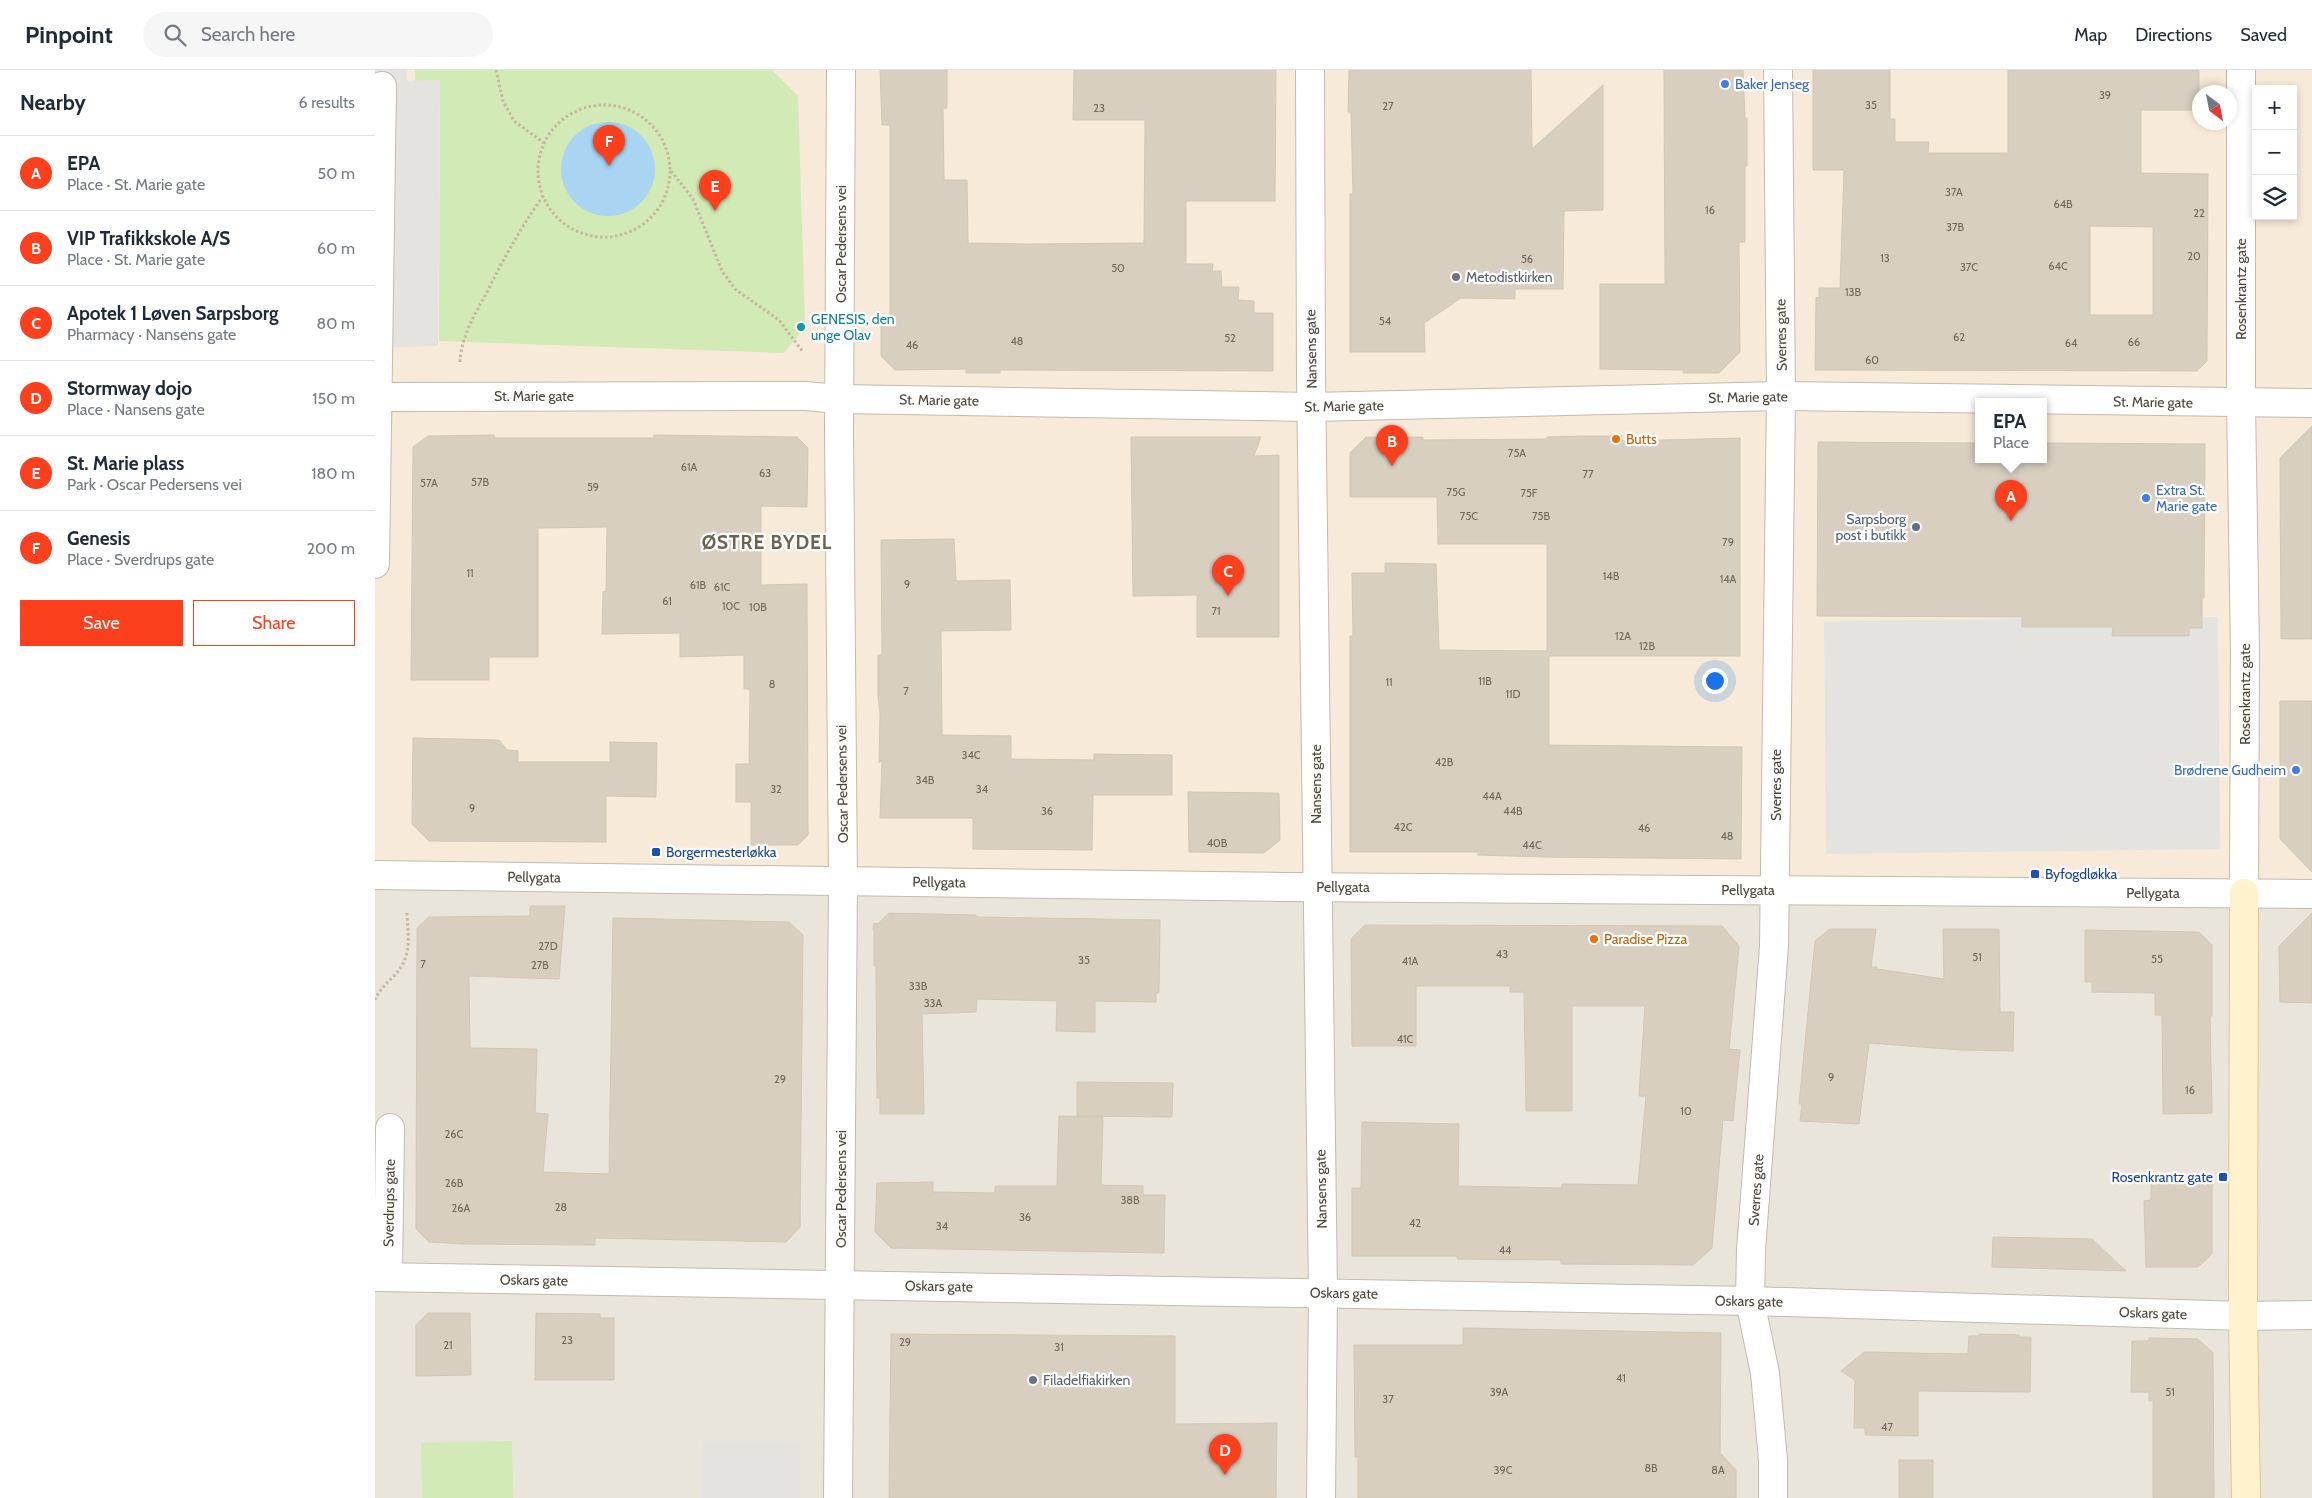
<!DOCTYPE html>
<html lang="en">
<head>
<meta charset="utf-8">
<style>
  body { margin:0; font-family:Cabin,sans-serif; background:#f6f6f7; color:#1f2937 }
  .controls { position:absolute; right:15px; top:15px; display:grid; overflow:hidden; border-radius:0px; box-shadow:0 2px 8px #0003 }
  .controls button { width:45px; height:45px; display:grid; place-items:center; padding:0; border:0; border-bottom:1px solid #e0e1e3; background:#fff; color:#1f2937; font:25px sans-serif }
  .compass { position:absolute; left:1817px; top:15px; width:45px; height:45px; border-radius:50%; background:#fff; box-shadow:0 2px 8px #0003; rotate:148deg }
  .you { position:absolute; left:1339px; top:610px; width:18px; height:18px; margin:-12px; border:4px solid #fff; border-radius:50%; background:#1a73e8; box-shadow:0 0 0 8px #1a73e833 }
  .badge { display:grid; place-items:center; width:32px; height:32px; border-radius:50%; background:#fc3f1d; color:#fff; font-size:16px; font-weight:700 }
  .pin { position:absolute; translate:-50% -41px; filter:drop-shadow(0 1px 2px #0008) }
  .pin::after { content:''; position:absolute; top:26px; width:18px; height:15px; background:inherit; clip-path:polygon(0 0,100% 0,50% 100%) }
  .popup { position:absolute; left:1600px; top:328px; width:72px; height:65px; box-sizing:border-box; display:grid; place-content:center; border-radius:0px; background:#fff; filter:drop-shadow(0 1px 4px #0005); font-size:16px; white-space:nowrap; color:#747a83 }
  .popup b { font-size:19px; color:#1f2937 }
  .popup::after { content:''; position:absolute; left:50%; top:100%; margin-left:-10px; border:10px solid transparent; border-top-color:#fff }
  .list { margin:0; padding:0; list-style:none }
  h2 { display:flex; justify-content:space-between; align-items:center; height:65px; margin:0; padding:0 20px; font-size:21px }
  h2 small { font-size:16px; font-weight:400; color:#747a83 }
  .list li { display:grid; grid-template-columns:32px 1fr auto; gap:15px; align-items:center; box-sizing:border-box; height:75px; padding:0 20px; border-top:1px solid #e0e1e3 }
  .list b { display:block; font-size:19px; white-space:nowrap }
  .list p { margin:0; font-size:16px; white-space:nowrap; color:#747a83 }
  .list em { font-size:16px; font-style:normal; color:#747a83 }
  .actions { display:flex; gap:10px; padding:15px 20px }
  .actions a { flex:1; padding:11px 0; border:1px solid #fc3f1d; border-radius:0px; text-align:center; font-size:18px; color:#fc3f1d }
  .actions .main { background:#fc3f1d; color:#fff }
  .icon { flex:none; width:28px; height:28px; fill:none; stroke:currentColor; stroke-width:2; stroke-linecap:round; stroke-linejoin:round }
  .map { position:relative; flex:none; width:1937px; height:1428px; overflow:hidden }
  header { display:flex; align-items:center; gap:30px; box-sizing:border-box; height:70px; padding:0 25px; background:#fff; border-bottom:1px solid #e0e1e3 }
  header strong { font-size:24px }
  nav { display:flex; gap:28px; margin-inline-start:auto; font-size:18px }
  .search { width:350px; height:45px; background:#f6f6f7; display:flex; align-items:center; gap:12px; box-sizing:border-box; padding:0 18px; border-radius:28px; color:#747a83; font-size:19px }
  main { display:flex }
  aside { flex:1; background:#fff }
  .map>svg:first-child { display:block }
  .residential { fill:#eae5da }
  .commercial { fill:#f7ead8; fill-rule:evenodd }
  .green { fill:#d2eab5 }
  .parking { fill:#e5e3e0 }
  .water { fill:#a9d4f2 }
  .building { fill:#d8cfc1; stroke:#d3c7b4; fill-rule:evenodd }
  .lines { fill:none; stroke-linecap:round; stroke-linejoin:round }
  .street-casing { stroke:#c2bbae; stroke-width:30 }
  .secondary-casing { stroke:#d6c79b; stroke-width:30 }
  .path { stroke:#c4b79f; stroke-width:3; stroke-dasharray:2.5 2.5; stroke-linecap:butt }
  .street { stroke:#fff; stroke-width:28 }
  .secondary { stroke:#fff3cd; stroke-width:28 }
  .shop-dot { fill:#3f7fe0; stroke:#fff; stroke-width:2 }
  .worship-dot { fill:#6b7280; stroke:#fff; stroke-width:2 }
  .culture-dot { fill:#0f9aa8; stroke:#fff; stroke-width:2 }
  .food-dot { fill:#e8710a; stroke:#fff; stroke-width:2 }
  .service-dot { fill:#5c6f8a; stroke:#fff; stroke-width:2 }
  .transit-dot { fill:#1a4fb4; stroke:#fff; stroke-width:2 }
  .labels { text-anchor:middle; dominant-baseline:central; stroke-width:4.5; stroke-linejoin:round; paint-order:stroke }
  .number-label { font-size:11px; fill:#6e675b }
  .shop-label { font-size:14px; fill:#366cbe; stroke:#fff; text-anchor:start }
  .street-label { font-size:14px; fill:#4b4439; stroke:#fff }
  .worship-label { font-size:14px; fill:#5b616d; stroke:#fff; text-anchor:start }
  .culture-label { font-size:14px; fill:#0d838f; stroke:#fff; text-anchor:start }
  .food-label { font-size:14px; fill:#c56008; stroke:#fff; text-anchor:start }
  .service-label { font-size:14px; fill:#4e5e75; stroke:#fff; text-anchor:end }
  .transit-label { font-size:14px; fill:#164399; stroke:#fff; text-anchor:start }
  .district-label { font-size:19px; font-weight:bold; letter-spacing:1px; fill:#6e6250; stroke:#fff }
</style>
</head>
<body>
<header>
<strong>Pinpoint</strong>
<div class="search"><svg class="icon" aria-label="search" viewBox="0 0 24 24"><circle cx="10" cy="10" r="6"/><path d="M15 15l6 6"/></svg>Search here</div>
<nav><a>Map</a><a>Directions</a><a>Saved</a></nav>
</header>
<main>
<aside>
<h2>Nearby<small>6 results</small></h2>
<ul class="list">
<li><span class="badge">A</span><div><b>EPA</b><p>Place · St. Marie gate</p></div><em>50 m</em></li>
<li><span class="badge">B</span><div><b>VIP Trafikkskole A/S</b><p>Place · St. Marie gate</p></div><em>60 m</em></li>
<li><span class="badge">C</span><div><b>Apotek 1 Løven Sarpsborg</b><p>Pharmacy · Nansens gate</p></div><em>80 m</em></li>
<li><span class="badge">D</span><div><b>Stormway dojo</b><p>Place · Nansens gate</p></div><em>150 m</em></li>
<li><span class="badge">E</span><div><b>St. Marie plass</b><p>Park · Oscar Pedersens vei</p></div><em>180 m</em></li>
<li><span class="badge">F</span><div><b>Genesis</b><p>Place · Sverdrups gate</p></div><em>200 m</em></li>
</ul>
<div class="actions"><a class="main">Save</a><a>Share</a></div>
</aside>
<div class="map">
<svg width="1937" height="1428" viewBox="0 0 1937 1428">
  <rect width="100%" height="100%" fill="#f6f3ec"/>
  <!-- residential -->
  <polygon class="residential" points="0,805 1937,824 1937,1428 0,1428"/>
  <!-- commercial -->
  <path class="commercial" d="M8,0H1937V824L0,805V502ZM1881,19H1918V146H1881ZM1824,22H1854V52H1824ZM1604,332H1668V390H1604Z"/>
  <!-- green -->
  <g class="green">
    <polygon points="40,0 397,0 423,26 430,257 409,283 64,271 65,10 40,11"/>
    <polygon points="137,1371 138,1428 47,1428 46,1373"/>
  </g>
  <!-- parking -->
  <g class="parking">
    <polygon points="0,0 32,0 32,11 65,10 63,276 0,278"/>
    <polygon points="1843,547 1845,779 1451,784 1449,551"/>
    <polygon points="328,1371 425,1371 425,1428 327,1428"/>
  </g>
  <!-- water -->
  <circle class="water" cx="233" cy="99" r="47"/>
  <!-- building -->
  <g class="building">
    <polygon points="505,0 572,0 572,38 568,38 569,110 592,110 593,173 654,174 769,173 770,50 698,50 699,0 901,0 900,131 811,131 811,194 838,194 837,201 846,201 847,217 864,217 863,230 879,231 879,243 898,243 898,301 625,300 625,303 591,303 591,299 520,300 506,286 506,252 515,252 515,55 507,55"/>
    <polygon points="974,0 1156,0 1157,79 1228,15 1228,140 1189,141 1188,219 1140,219 1140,229 1086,228 1049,253 1050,282 975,282 975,124 978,124 976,42 973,42"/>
    <polygon points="1289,0 1368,0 1370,48 1372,48 1372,96 1370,96 1370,172 1364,172 1365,282 1344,303 1308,303 1308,300 1225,299 1225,214 1290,214"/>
    <path d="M1438,0H1515V49H1520V72H1554L1553,83H1633V0H1824V40H1766V103L1833,104L1832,291L1822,301L1440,300L1441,227L1444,228V218H1465L1469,100H1438ZM1715,156L1778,157V245H1715Z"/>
    <polygon points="1937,356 1937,569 1906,569 1905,388"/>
    <polygon points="119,365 119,368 279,368 279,365 422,367 433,378 432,437 386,436 386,515 432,514 433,765 423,775 376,775 376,732 361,732 361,694 374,694 375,619 369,619 369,585 305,587 305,563 227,564 228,522 231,521 232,457 163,458 163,587 114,587 114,610 36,610 38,377 53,366"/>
    <polygon points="1212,366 1247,366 1247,371 1365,368 1365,586 1174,586 1174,675 1367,677 1366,789 1168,787 1103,785 1103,782 975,782 975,566 978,566 977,503 1010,503 1010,493 1061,494 1064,580 1172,581 1172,474 1063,474 1062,427 975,427 975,383 991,367 1048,367 1048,370 1172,369 1172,367"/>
    <polygon points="756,367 886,367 879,386 904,385 904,567 822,567 822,525 758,526"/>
    <polygon points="1443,372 1604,373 1604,390 1668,390 1668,373 1830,374 1829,528 1827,528 1827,558 1814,558 1814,566 1737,566 1738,557 1647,557 1647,547 1442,546"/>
    <polygon points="579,469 581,511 635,510 636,560 566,561 567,665 636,666 636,689 719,690 719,684 797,685 797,725 718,725 717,780 598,779 598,748 505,748 507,690 504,693 505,644 503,625 503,585 507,585 506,470"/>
    <polygon points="1905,631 1937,631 1937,802 1905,769"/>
    <polygon points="38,668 124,670 132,680 143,681 143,692 235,692 235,672 282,673 281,727 231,726 231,772 54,771 37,754"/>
    <polygon points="813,722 904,723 905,770 889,783 814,782"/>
    <polygon points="155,836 190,836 184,909 94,906 95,978 162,979 160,1043 173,1044 168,1102 234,1104 238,848 414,852 428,865 425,1157 411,1172 220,1168 220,1175 88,1174 54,1172 41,1159 42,858 54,847 155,846"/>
    <polygon points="514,843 601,845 601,847 785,850 784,922 781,923 781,932 720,931 720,962 681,961 682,931 602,929 601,942 547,944 549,1044 505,1044 505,1028 502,1028 501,896 499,896 499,861 498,859 499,853 503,854"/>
    <polygon points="1937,843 1937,933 1905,932 1904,876"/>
    <polygon points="990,855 1347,856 1364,876 1354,979 1365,980 1358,1051 1348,1050 1337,1178 1318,1195 1186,1194 1186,1190 1082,1189 1082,1186 977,1186 977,1118 986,1118 987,1052 1084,1054 1083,1116 1187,1118 1187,1114 1263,1115 1271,1026 1264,1026 1270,936 1197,936 1197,1041 1151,1041 1149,922 1135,922 1135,916 1041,916 1041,976 977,976 976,869"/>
    <polygon points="1455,859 1501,859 1496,897 1502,897 1502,899 1569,909 1568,859 1624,859 1625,942 1639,942 1638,981 1586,980 1494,973 1484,1054 1425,1051 1427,1034 1424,1034 1440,871"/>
    <polygon points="1710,860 1824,862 1837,875 1837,946 1835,946 1837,1043 1788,1044 1787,945 1780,945 1780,923 1717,922 1717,912 1710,912"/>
    <polygon points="702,1012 798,1013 797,1047 702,1046"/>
    <polygon points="684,1046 728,1047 726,1115 768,1116 768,1125 790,1125 789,1183 516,1178 500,1162 502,1113 558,1112 558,1122 620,1123 620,1116 682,1116"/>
    <polygon points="1776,1113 1837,1113 1837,1184 1823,1197 1771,1197 1769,1131 1776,1130"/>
    <polygon points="1618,1167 1717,1169 1751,1201 1617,1197"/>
    <polygon points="53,1243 95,1243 96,1305 41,1306 41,1255"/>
    <polygon points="161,1243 225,1244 225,1248 239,1248 239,1310 160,1310"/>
    <polygon points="1088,1258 1346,1263 1345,1383 1361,1400 1361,1428 983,1428 983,1387 980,1387 979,1275 1088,1275"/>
    <polygon points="516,1264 800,1266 800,1354 902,1353 901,1428 514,1428"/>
    <polygon points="1604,1264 1644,1265 1644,1267 1656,1267 1655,1322 1543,1321 1543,1366 1490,1365 1490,1358 1479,1358 1480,1310 1466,1301 1489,1282 1593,1284 1594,1266 1604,1266"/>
    <polygon points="1774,1268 1823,1269 1838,1283 1839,1428 1778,1428 1778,1331 1774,1331 1774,1322 1756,1322 1757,1271 1774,1271"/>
    <rect x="1524" y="1390" width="34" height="38"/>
  </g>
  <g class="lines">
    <defs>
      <g id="street">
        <polyline points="935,0 936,306 948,1222 946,1428"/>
        <polyline points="1866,0 1866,333 1870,583 1869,823"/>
        <polyline points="0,327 430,326 464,329 937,337 1406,326 1937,333"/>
        <polyline points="0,494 7,16"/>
        <polyline points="0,805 909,817 1937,824"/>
        <polyline points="0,1207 1375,1231 1868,1246 1937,1245"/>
        <polyline points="13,1207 15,1058"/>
        <polyline points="463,1428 468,811 464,362 466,0"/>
        <polyline points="1398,1428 1398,1390 1390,1303 1375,1231 1376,1180 1399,876 1406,326 1403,0"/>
      </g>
      <polyline id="secondary" points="1869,823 1868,1246 1871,1428"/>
    </defs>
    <!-- street casing -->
    <use href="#street" class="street-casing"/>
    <!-- secondary casing -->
    <use href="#secondary" class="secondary-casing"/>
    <!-- path -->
    <g class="path">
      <polyline points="121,0 128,31 139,51 169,73"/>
      <circle cx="229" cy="101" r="66"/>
      <polyline points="296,101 318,129 347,201 360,219 404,250 428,282"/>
      <path d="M85,292C86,267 99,246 111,224C129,188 145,159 168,126"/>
      <path d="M0,930C6,914 25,905 30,889C36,874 32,857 32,841"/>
    </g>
    <!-- street -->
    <use href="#street" class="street"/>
    <!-- secondary -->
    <use href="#secondary" class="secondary"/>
  </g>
  <!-- markers -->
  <g class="shop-dot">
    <circle cx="1350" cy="14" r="5"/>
    <circle cx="1771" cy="428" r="5"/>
    <circle cx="1921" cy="700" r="5"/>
  </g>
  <g class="worship-dot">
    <circle cx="1081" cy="207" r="5"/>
    <circle cx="658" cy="1310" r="5"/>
  </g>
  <circle class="culture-dot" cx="426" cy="257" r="5"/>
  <g class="food-dot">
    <circle cx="1241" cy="369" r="5"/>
    <circle cx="1219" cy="869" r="5"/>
  </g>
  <circle class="service-dot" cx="1541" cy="457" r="5"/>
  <g class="transit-dot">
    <rect x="276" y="777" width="10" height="10" rx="2.5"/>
    <rect x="1655" y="799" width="10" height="10" rx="2.5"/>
    <rect x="1843" y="1102" width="10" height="10" rx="2.5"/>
  </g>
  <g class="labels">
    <!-- number labels -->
    <g class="number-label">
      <text x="1730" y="25">39</text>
      <text x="1496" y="35">35</text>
      <text x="1013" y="36">27</text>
      <text x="724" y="38">23</text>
      <text x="1579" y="122">37A</text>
      <text x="1688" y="134">64B</text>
      <text x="1335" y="140">16</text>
      <text x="1824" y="143">22</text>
      <text x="1580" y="157">37B</text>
      <text x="1819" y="186">20</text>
      <text x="1510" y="188">13</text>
      <text x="1152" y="189">56</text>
      <text x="1683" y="196">64C</text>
      <text x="1594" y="197">37C</text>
      <text x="743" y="198">50</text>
      <text x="1478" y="222">13B</text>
      <text x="1010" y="251">54</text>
      <text x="1584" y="267">62</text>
      <text x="855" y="268">52</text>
      <text x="642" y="271">48</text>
      <text x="1759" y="272">66</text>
      <text x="1696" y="273">64</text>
      <text x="537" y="275">46</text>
      <text x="1497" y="290">60</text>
      <text x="1142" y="383">75A</text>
      <text x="314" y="397">61A</text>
      <text x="390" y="403">63</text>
      <text x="1213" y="404">77</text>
      <text x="105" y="412">57B</text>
      <text x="54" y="413">57A</text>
      <text x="218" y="417">59</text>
      <text x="1081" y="422">75G</text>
      <text x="1154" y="423">75F</text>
      <text x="1094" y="446">75C</text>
      <text x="1166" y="446">75B</text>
      <text x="1353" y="472">79</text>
      <text x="95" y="503">11</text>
      <text x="1236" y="506">14B</text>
      <text x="1353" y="509">14A</text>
      <text x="532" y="514">9</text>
      <text x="323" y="515">61B</text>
      <text x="347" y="517">61C</text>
      <text x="292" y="531">61</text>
      <text x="356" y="536">10C</text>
      <text x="383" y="537">10B</text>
      <text x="841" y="541">71</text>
      <text x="1248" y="566">12A</text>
      <text x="1272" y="576">12B</text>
      <text x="1110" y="611">11B</text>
      <text x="1014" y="612">11</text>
      <text x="397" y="614">8</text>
      <text x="531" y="621">7</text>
      <text x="1138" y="624">11D</text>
      <text x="596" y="685">34C</text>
      <text x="1069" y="692">42B</text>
      <text x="550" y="710">34B</text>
      <text x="401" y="719">32</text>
      <text x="607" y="719">34</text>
      <text x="1117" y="726">44A</text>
      <text x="97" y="738">9</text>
      <text x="672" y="741">36</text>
      <text x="1138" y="741">44B</text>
      <text x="1028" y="757">42C</text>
      <text x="1269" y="758">46</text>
      <text x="1352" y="766">48</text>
      <text x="842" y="773">40B</text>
      <text x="1157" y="775">44C</text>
      <text x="173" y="876">27D</text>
      <text x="1127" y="884">43</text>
      <text x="1602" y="887">51</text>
      <text x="1782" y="889">55</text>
      <text x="709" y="890">35</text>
      <text x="1035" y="891">41A</text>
      <text x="48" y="894">7</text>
      <text x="165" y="895">27B</text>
      <text x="543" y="916">33B</text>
      <text x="558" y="933">33A</text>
      <text x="1030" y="969">41C</text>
      <text x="1456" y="1007">9</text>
      <text x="405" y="1009">29</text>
      <text x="1815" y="1020">16</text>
      <text x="1311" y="1041">10</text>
      <text x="79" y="1064">26C</text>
      <text x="79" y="1113">26B</text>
      <text x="755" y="1130">38B</text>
      <text x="186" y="1137">28</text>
      <text x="86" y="1138">26A</text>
      <text x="650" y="1147">36</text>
      <text x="1040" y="1153">42</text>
      <text x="567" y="1156">34</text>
      <text x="1130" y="1180">44</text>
      <text x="192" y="1270">23</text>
      <text x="530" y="1272">29</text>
      <text x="73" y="1275">21</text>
      <text x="684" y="1277">31</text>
      <text x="1246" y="1308">41</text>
      <text x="1124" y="1322">39A</text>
      <text x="1795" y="1322">51</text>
      <text x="1013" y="1329">37</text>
      <text x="1512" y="1357">47</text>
      <text x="1276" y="1398">8B</text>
      <text x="1128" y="1400">39C</text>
      <text x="1343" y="1400">8A</text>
    </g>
    <!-- shop labels -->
    <g class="shop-label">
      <text x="1360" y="14">Baker Jenseg</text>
      <text x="1781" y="420">Extra St.<tspan x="1781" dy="16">Marie gate</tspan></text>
      <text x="1911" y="700" text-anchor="end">Brødrene Gudheim</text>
    </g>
    <!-- street labels -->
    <g class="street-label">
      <text transform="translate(466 174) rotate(-90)">Oscar Pedersens vei</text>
      <text transform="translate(1866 219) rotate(-90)">Rosenkrantz gate</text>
      <text transform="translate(1406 265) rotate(-91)">Sverres gate</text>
      <text transform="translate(936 279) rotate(-91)">Nansens gate</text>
      <text x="159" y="326">St. Marie gate</text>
      <text transform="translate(1373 327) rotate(-1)">St. Marie gate</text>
      <text transform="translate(564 330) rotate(1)">St. Marie gate</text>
      <text transform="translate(1778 332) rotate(1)">St. Marie gate</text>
      <text transform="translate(969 336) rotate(-1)">St. Marie gate</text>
      <text transform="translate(1870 624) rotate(-90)">Rosenkrantz gate</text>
      <text transform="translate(467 714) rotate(-91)">Oscar Pedersens vei</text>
      <text transform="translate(941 714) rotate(-90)">Nansens gate</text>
      <text transform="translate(1401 715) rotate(-90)">Sverres gate</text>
      <text transform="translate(159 807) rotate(1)">Pellygata</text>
      <text transform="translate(564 812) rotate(1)">Pellygata</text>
      <text x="968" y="817">Pellygata</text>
      <text x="1373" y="820">Pellygata</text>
      <text x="1778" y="823">Pellygata</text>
      <text transform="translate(466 1119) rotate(-90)">Oscar Pedersens vei</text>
      <text transform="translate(946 1119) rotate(-91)">Nansens gate</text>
      <text transform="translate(1381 1120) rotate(-86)">Sverres gate</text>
      <text transform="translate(14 1133) rotate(-89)">Sverdrups gate</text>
      <text transform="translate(159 1210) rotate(1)">Oskars gate</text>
      <text transform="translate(564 1216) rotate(1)">Oskars gate</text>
      <text transform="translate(969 1223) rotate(1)">Oskars gate</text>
      <text transform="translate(1374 1231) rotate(1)">Oskars gate</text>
      <text transform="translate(1778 1243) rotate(2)">Oskars gate</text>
    </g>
    <!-- worship labels -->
    <g class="worship-label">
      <text x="1091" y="207">Metodistkirken</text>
      <text x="668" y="1310">Filadelfiakirken</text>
    </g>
    <!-- culture labels -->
    <g class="culture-label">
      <text x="436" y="249">GENESIS, den<tspan x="436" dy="16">unge Olav</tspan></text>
    </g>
    <!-- food labels -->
    <g class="food-label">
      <text x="1251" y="369">Butts</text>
      <text x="1229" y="869">Paradise Pizza</text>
    </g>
    <!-- service labels -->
    <g class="service-label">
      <text x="1531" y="449">Sarpsborg<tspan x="1531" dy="16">post i butikk</tspan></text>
    </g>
    <!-- transit labels -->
    <g class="transit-label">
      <text x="291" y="782">Borgermesterløkka</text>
      <text x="1670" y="804">Byfogdløkka</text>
      <text x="1838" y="1107" text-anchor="end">Rosenkrantz gate</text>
    </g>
    <!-- district labels -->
    <g class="district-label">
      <text x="392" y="472">ØSTRE BYDEL</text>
    </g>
  </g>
</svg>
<div class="controls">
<button>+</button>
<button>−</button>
<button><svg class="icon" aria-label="layers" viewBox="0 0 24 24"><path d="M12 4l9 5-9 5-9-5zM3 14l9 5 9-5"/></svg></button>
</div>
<svg class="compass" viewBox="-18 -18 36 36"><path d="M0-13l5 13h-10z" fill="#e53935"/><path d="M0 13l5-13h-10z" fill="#747a83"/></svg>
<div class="you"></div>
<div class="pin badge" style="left:1636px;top:451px">A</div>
<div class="popup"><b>EPA</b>Place</div>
<div class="pin badge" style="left:1017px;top:396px">B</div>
<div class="pin badge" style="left:853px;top:526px">C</div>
<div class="pin badge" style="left:850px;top:1405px">D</div>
<div class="pin badge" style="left:340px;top:141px">E</div>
<div class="pin badge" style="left:234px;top:96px">F</div>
</div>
</main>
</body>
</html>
